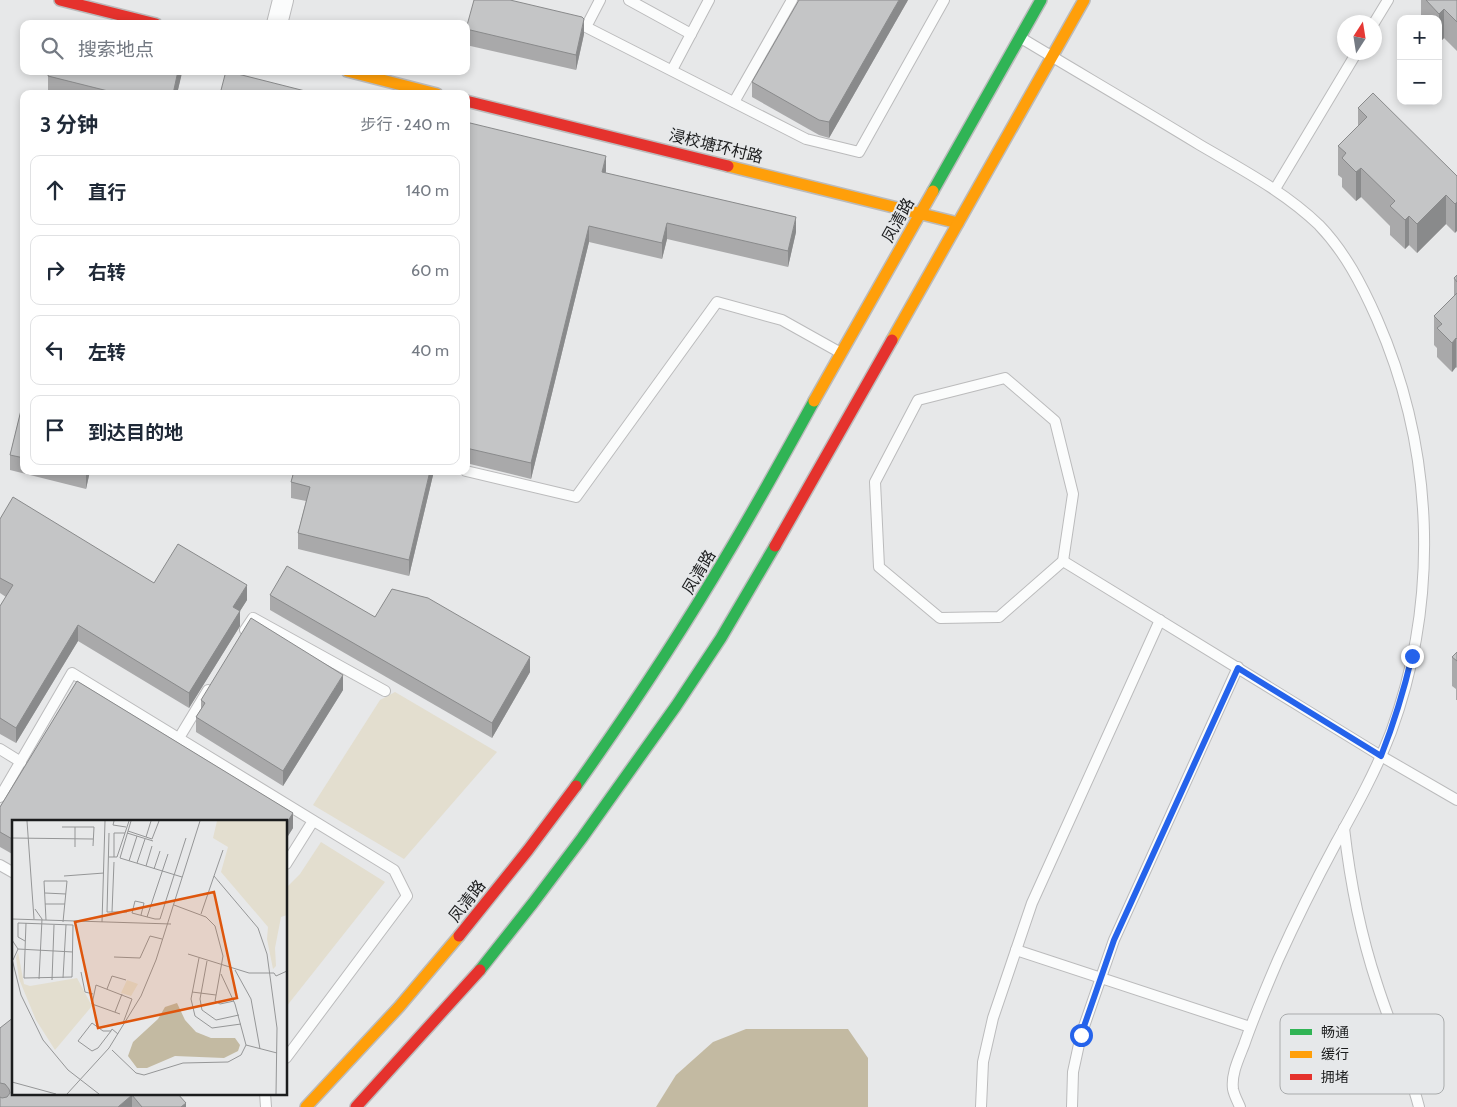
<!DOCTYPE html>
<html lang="zh">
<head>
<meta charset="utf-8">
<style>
  body { margin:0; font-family:Cabin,"Noto Sans SC",sans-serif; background:#f2f2f3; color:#1f2937 }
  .controls { position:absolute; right:15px; top:15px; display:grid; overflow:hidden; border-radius:10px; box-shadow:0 2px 8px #0003 }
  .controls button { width:45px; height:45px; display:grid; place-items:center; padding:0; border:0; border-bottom:1px solid #e0e1e3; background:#fff; color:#1f2937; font:25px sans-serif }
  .compass { position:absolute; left:1337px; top:15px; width:45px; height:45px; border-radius:50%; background:#fff; box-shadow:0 2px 8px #0003; rotate:12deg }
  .stop { position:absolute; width:15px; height:15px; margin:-11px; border:4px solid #2563eb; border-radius:50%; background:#fff }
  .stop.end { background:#2563eb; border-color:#fff; box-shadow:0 1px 5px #0008 }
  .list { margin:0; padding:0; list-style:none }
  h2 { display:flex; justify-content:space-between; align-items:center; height:65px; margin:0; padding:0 20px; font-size:21px }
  h2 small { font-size:16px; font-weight:400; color:#747a83 }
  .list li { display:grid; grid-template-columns:32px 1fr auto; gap:15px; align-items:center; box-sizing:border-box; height:70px; margin:0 10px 10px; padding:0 10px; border:1px solid #e0e1e3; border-radius:10px }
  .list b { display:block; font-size:19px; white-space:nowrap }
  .list em { font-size:16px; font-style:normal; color:#747a83 }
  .icon { flex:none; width:28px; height:28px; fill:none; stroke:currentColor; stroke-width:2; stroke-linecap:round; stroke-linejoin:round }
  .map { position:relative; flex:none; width:1457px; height:1107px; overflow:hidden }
  .search { position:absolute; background:#fff; box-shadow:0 2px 8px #0003; left:20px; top:20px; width:450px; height:55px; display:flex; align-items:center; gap:12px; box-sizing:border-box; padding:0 18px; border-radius:10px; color:#747a83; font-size:19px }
  .panel { position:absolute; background:#fff; box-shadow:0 2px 8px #0003; left:20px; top:90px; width:450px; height:385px; border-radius:10px }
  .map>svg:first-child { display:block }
  .green { fill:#e3decf }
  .water { fill:#c3baa2 }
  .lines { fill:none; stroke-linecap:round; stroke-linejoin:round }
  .lane-casing { stroke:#bbbbbc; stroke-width:12 }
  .street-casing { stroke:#bbbbbc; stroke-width:22 }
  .fast-casing { stroke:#bbbbbc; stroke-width:14 }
  .slow-casing { stroke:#bbbbbc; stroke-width:14 }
  .jam-casing { stroke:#bbbbbc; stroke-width:14 }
  .lane { stroke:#fbfcfc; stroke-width:10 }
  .street { stroke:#fbfcfc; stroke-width:20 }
  .fast { stroke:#30b455; stroke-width:11 }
  .slow { stroke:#ff9f0a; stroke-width:11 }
  .jam { stroke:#e5322d; stroke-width:11 }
  .wall { fill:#a9a9aa }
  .shaded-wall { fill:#898a8b }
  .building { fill:#c4c5c6; stroke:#898a8b }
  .route { stroke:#2563eb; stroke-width:6 }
  .labels { text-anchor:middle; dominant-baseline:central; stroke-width:4; stroke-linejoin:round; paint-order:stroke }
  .street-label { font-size:16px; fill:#1b1c1d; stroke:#e6e8ea }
  .inset-road { fill:none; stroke:#959697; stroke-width:1 }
  .view { fill:#de560d; fill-opacity:0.15; stroke:#de560d; stroke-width:2.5 }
  .inset-edge { fill:none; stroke:#1b1c1d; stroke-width:2.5 }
  .key { fill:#e6e8ea; stroke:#a9abac; stroke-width:1 }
  .key-label { font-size:14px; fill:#1b1c1d }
</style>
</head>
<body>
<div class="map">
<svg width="1457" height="1107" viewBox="0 0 1457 1107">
  <rect width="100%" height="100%" fill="#e7e8e9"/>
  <!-- green -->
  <g class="green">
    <polygon points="395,692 497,752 404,859 313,805 380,700"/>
    <polygon points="321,842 385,882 286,1007 286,888 300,874"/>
  </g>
  <!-- water -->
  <polygon class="water" points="746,1029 848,1029 868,1058 868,1107 656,1107 676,1075 713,1042"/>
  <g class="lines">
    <defs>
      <g id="lane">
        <polyline points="600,0 586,27 806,139 859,152 944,0"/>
        <polyline points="629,0 691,34"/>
        <polyline points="1374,23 1388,0"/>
        <path d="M1021,38C1081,74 1141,109 1200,145C1241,169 1285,192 1319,225C1345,252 1362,285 1377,319C1434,449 1440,598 1391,732C1376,771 1356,807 1336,843C1315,882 1296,920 1278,960C1266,988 1254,1016 1244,1045C1239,1058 1231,1074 1233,1089C1234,1095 1238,1102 1240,1107"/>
        <polyline points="672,70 709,0"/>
        <polyline points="734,102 792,0"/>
        <polyline points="1275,189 1357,52"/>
        <polygon points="1005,378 1055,421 1073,494 1063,561 999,617 940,618 879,567 875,482 918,400"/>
        <polyline points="466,471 576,497 717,302 782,320 841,353"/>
        <polyline points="1063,561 1381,756 1457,800"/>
        <polyline points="245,630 253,618 385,691"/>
        <polyline points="179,738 208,690"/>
        <polyline points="0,749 21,762"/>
        <polyline points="0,797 72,673 394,870 407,896 286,1058"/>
        <path d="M1344,828C1350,881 1360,933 1377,984C1390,1025 1408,1065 1419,1107"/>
        <polyline points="286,864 313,821"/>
        <polyline points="0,865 14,873"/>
        <polyline points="1016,950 1250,1027"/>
        <polyline points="265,1093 266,1107"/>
        <polyline points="981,1107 983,1062 993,1018 1032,903 1160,620"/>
        <polyline points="1072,1107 1073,1072 1081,1035 1114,940 1238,667"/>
      </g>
      <polyline id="street" points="277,24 283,0"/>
      <g id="fast">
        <polyline points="933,191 1041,0"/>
        <path d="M576,786C630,710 681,633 728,553C758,503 786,452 814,401"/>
        <polyline points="480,970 533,903 582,838 676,706 721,638 775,546"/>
      </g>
      <g id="slow">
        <polyline points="347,71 437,94"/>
        <polyline points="728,166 958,223"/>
        <polyline points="892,340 1084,0"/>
        <polyline points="814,401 933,191"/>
        <polyline points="306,1107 399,1007 459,936"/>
      </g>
      <g id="jam">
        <polyline points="60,0 156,24"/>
        <polyline points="466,101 728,166"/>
        <polyline points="775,546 892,340"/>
        <polyline points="459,936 528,850 576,786"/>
        <polyline points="356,1107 480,970"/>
      </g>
    </defs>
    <!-- lane casing -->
    <use href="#lane" class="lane-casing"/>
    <!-- street casing -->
    <use href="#street" class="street-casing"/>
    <!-- fast casing -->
    <use href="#fast" class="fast-casing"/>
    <!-- slow casing -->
    <use href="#slow" class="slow-casing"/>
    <!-- jam casing -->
    <use href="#jam" class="jam-casing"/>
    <!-- lane -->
    <use href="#lane" class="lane"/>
    <!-- street -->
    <use href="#street" class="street"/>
    <!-- fast -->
    <use href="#fast" class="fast"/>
    <!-- slow -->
    <use href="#slow" class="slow"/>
    <!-- jam -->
    <use href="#jam" class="jam"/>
  </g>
  <!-- wall -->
  <g class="wall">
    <polygon points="908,0 829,138 819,135 752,97 752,82"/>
    <polygon points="1421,0 1457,0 1457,51 1444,38 1439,43 1438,42 1438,19 1424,19 1421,16"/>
    <polygon points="466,29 584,34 576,70 466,45"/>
    <polygon points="182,71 177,94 56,94 48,92 48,76"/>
    <polygon points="1358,108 1457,176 1455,233 1446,224 1417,253 1409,245 1405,249 1390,235 1390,226 1361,197 1356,201 1342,187 1342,178 1338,175 1338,146 1358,126"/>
    <polygon points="466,122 606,171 605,173 796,232 788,267 667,239 662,259 589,242 531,479 466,463"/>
    <polygon points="1457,275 1457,368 1456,367 1452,372 1437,357 1437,348 1434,345 1434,316 1454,296 1454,278"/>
    <polygon points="24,398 24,471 90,471 86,489 10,470 10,455"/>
    <polygon points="294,471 434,471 409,576 298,549 298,533 306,501 291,498 291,482"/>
    <polygon points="0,519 154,583 247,600 240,611 240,626 189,708 78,641 16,743 0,734 0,606 6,597 0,593"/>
    <polygon points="270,595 375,617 530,672 492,738 270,610"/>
    <polygon points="1457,652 1457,700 1456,700 1456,689 1452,686 1452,657"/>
    <polygon points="77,681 293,813 293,828 286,839 286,821 14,821 14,855 0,847 0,807"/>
    <polygon points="343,690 283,786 196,732 196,717 201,709 201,700"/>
    <polygon points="0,1028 177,1093 186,1107 0,1107"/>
  </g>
  <!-- shaded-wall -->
  <g class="shaded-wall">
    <polygon points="899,0 908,0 829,138 829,122"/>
    <polygon points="1444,9 1444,38 1439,43 1439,14"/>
    <polygon points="584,19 584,34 576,70 576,55"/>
    <polygon points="178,71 182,71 182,73 177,94 173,94"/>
    <polygon points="606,156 606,171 602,188 602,172"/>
    <polygon points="1361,168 1361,197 1356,201 1356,172"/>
    <polygon points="1446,195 1446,224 1417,253 1417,224"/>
    <polygon points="1457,202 1457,231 1455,233 1455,204"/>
    <polygon points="1409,216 1409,245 1405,249 1405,220"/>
    <polygon points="796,217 796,232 788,267 788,251"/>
    <polygon points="667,223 667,239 662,259 662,243"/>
    <polygon points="589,226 589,242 531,479 531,463"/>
    <polygon points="1456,338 1456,367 1452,372 1452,343"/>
    <polygon points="86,471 90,471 86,489"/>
    <polygon points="430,471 434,471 409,576 409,560"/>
    <polygon points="247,585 247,600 240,611 240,626 189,708 189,693 233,607"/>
    <polygon points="78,625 78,641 16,743 16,728"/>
    <polygon points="530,657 530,672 492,738 492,723"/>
    <polygon points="343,675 343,690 283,786 283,771"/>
    <polygon points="293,813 293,828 286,839 286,824"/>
    <polygon points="132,1095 132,1107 118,1107"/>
    <polygon points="186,1103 186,1107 181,1107"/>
  </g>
  <!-- building -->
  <g class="building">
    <polygon points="474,0 510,0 582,17 584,19 576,55 466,29"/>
    <polygon points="799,0 899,0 829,122 819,120 752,82"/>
    <polygon points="1426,0 1457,0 1457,22 1444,9 1439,14"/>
    <polygon points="49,71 178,71 173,94 120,94 48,76"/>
    <polygon points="226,71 317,94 220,94"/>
    <polygon points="1373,93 1457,176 1457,202 1455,204 1446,195 1417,224 1409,216 1405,220 1390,206 1395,201 1361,168 1356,172 1342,158 1346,153 1338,146 1367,117 1358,108"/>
    <polygon points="466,122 606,156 602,172 796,217 788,251 667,223 662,243 589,226 531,463 466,448"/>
    <polygon points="1457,275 1457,282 1454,278"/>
    <polygon points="1457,293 1457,339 1456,338 1452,343 1437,328 1442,324 1434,316"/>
    <polygon points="24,398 24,458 10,455"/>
    <polygon points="77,471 86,471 86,473"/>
    <polygon points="294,471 430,471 409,560 298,533 310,487 291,482"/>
    <polygon points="13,497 154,583 178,544 247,585 233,607 240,611 189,693 78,625 16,728 0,718 0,606 13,585 0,578 0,519"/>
    <polygon points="287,566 375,617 392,589 428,598 530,657 492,723 270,595"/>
    <polygon points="251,618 343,675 283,771 196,717 205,703 201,700"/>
    <polygon points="1457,652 1457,661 1452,657"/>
    <polygon points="77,681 293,813 286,824 286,821 14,821 14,840 0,832 0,807"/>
    <polygon points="14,1017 14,1093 177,1093 186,1103 181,1107 142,1107 132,1095 118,1107 0,1107 0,1097 2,1098 7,1097 10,1093 9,1089 5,1084 0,1083 0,1028"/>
  </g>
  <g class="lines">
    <!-- route -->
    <path class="route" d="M1081,1035L1114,940L1238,668L1381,756C1394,723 1404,690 1412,656"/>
  </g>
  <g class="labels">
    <!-- street labels -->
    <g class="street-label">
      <text transform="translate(716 146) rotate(14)">浸校塘环村路</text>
      <text transform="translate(898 220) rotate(-61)">凤清路</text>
      <text transform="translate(699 572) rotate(-59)">凤清路</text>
      <text transform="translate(467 901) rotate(-52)">凤清路</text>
    </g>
  </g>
  <!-- overview -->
  <g transform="translate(12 820)">
    <rect width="275" height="275" fill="#e7e8e9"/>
    <path d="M205,1H275V95L269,97L263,128L264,146L261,149L255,119L256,107L209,52L216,27L201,18ZM6,132L12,164L18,166L65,158L80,186L43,230L24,200L7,159L4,138ZM115,160L126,164L119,176L109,173Z" fill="#e3decf"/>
    <path d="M165,183L173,200L184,212L199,218H223L228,225L226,231L212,238L163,236L135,248H125L116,236L121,222L146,199L153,187Z" fill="#c3baa2"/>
    <path class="inset-road" d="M15,1L22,99M102,1L101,5L114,7M119,1L108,38L170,57M50,7H82L81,26M116,11L140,19L147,1M97,13L95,92H115M115,13L141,21M134,17L139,1M0,18L81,19M63,27V7M97,37H105L117,1M102,37V13H113M117,41L125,16M125,43L133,19M134,46L140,26M142,49L148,31M52,56L92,53M202,56L211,30M33,73L54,74M33,84H53M162,85L194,97L203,106L211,136L203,181L208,184L222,181M23,89L30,99L27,159M100,92L102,42M189,94L202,56L246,108L255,134L265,208L264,274M129,95L132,83L123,81L120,93L143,99H148L174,18M135,97L156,34M0,99L159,104M34,100L32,61H55L51,102M90,102L93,1M0,120L6,129L1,140M13,121L6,117V103L61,105L60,157L12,158L14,103M6,129L61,132M176,134L237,153H262L264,156L275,151M102,137L128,138L138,116L150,119M187,138L179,179L183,196L200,208L229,204M0,139L9,175L31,220L56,250L87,274M195,141L188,179L190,190L204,200L227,195M223,150L239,179L248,229M69,152L73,172L81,174M209,154L223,184L234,225L265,233M51,158L54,105M40,160L42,105M95,169L100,156L114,160M180,172L204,175M103,192L110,174M108,194L80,184L84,165L120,179L111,203M99,211H91L80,203L66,221L80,231L86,228L99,211L100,209L106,214M100,230L124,253L132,255L171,243L216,242L229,235L234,225M0,262L44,274M55,274L97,228L129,176L144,140L188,1"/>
    <path class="view" d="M202,72L225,178L86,208L63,102Z"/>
    <rect width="275" height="275" class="inset-edge"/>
  </g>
  <!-- legend -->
  <rect x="1280" y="1014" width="164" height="80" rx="8" class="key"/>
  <rect x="1290" y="1029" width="22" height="6" fill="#30b455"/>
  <rect x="1290" y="1051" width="22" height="7" fill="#ff9f0a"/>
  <rect x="1290" y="1074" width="22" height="6" fill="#e5322d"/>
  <g class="key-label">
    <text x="1321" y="1037">畅通</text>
    <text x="1321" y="1059">缓行</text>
    <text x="1321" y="1082">拥堵</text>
  </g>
</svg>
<div class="controls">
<button>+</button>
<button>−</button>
</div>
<svg class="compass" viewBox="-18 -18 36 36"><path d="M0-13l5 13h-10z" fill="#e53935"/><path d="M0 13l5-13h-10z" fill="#747a83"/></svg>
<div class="stop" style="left:1081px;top:1035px"></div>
<div class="stop end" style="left:1412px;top:656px"></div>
<div class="search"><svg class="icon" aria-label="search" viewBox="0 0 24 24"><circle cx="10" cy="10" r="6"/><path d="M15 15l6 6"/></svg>搜索地点</div>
<section class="panel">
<h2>3 分钟<small>步行 · 240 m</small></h2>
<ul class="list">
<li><svg class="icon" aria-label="ahead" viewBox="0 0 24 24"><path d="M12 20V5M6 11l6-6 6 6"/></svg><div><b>直行</b></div><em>140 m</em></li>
<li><svg class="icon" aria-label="right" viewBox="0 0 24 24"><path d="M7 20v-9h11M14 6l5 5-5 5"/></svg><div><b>右转</b></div><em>60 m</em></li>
<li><svg class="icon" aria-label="left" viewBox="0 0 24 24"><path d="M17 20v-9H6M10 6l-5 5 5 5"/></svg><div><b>左转</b></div><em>40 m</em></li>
<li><svg class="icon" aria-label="arrive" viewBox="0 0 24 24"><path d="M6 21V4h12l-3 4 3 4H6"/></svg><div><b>到达目的地</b></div></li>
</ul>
</section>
</div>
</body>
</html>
